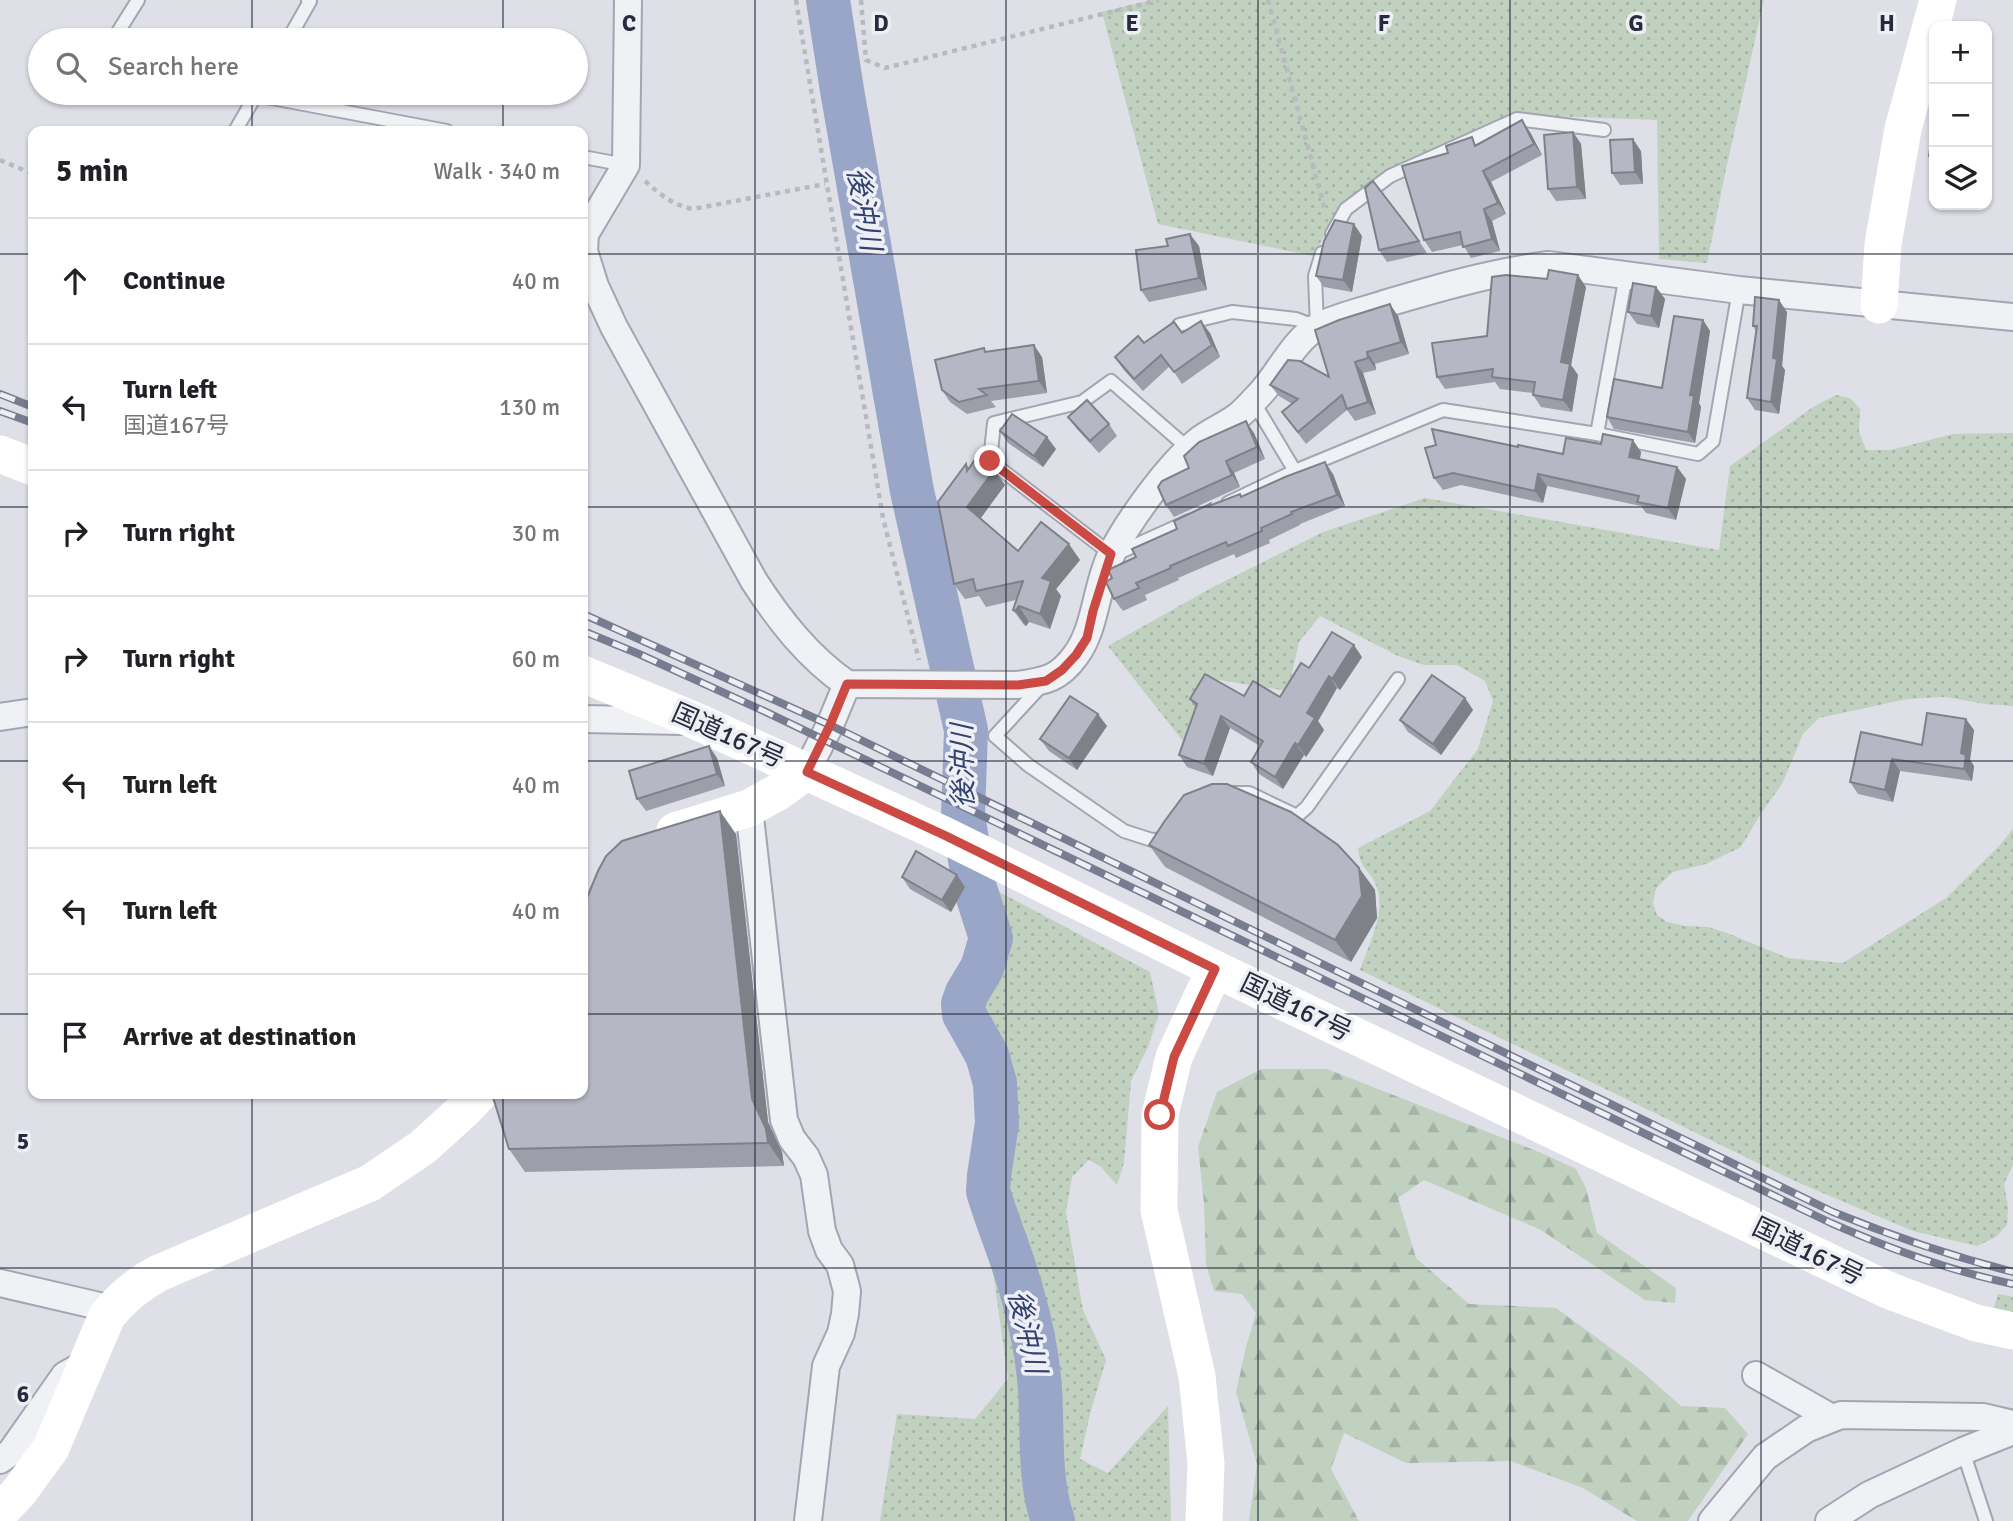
<!DOCTYPE html>
<html lang="en">
<head>
<meta charset="utf-8">
<style>
  body { margin:0; font-family:Signika,"Noto Sans JP",sans-serif; background:#f6f6f6; color:#202124 }
  .controls { position:absolute; right:21px; top:21px; display:grid; overflow:hidden; border-radius:14px; box-shadow:0 2px 5px #0004 }
  .controls button { width:63px; height:63px; display:grid; place-items:center; padding:0; border:0; border-bottom:2px solid #e0e0e0; background:#fff; color:#202124; font:35px sans-serif }
  .stop { position:absolute; width:21px; height:21px; margin:-16px; border:5px solid #cb4a44; border-radius:50%; background:#fff }
  .stop.end { background:#cb4a44; border-color:#fff; box-shadow:0 2px 7px #0008 }
  .list { margin:0; padding:0; list-style:none }
  h2 { display:flex; justify-content:space-between; align-items:center; height:91px; margin:0; padding:0 28px; font-size:30px }
  h2 small { font-size:23px; font-weight:400; color:#757577 }
  .list li { display:grid; grid-template-columns:46px 1fr auto; gap:21px; align-items:center; box-sizing:border-box; height:126px; padding:0 28px; border-top:2px solid #e0e0e0 }
  .list b { display:block; font-size:26px; white-space:nowrap }
  .list p { margin:0; font-size:23px; white-space:nowrap; color:#757577 }
  .list em { font-size:23px; font-style:normal; color:#757577 }
  .icon { flex:none; width:38px; height:38px; fill:none; stroke:currentColor; stroke-width:2; stroke-linecap:round; stroke-linejoin:round }
  .map { position:relative; flex:none; width:2013px; height:1521px; overflow:hidden }
  .search { position:absolute; background:#fff; box-shadow:0 2px 5px #0004; left:28px; top:28px; width:560px; height:77px; display:flex; align-items:center; gap:18px; box-sizing:border-box; padding:0 24px; border-radius:38px; color:#757577; font-size:26px }
  .panel { position:absolute; background:#fff; box-shadow:0 2px 5px #0004; left:28px; top:126px; width:560px; height:973px; border-radius:14px }
  .map>svg:first-child { display:block }
  .grass { fill:url(#grass-dots) }
  .forest { fill:url(#forest-firs) }
  .lines { fill:none; stroke-linecap:round; stroke-linejoin:round }
  .river { stroke:#99a6c7; stroke-width:44 }
  .lane-casing { stroke:#a3a5b1; stroke-width:16 }
  .street-casing { stroke:#a3a5b1; stroke-width:30 }
  .path { stroke:#b8bac1; stroke-width:4.5; stroke-dasharray:5 5; stroke-linecap:butt }
  .lane { stroke:#f0f1f5; stroke-width:12 }
  .street { stroke:#f0f1f5; stroke-width:26 }
  .secondary { stroke:#fff; stroke-width:37 }
  .rail-casing { stroke:#777c90; stroke-width:8 }
  .rail { stroke:#edeff5; stroke-width:5; stroke-dasharray:16; stroke-linecap:butt }
  .wall { fill:#9c9ea9 }
  .shaded-wall { fill:#7f8189 }
  .building { fill:#b5b8c4; stroke:#7f8189; stroke-width:2 }
  .route { stroke:#cb4a44; stroke-width:9 }
  .grid { fill:none; stroke:#272b3d; stroke-width:2; stroke-opacity:0.55 }
  .labels { text-anchor:middle; dominant-baseline:central; stroke-width:7; stroke-linejoin:round; paint-order:stroke }
  .street-label { font-size:26px; fill:#272b3d; stroke:#edeff5 }
  .water-label { font-size:28px; font-style:italic; fill:#324270; stroke:#edeff5 }
  .grid-label { font-size:23px; text-anchor:middle; font-weight:bold; fill:#272b3d; stroke:#edeff5; stroke-width:7; stroke-linejoin:round; paint-order:stroke }
</style>
</head>
<body>
<div class="map">
<svg width="2013" height="1521" viewBox="0 0 2013 1521">
  <defs>
    <pattern id="grass-dots" width="8" height="8" patternUnits="userSpaceOnUse" patternTransform="scale(1.75)"><rect width="8" height="8" fill="#c0d1bf"/><path d="M2 2h.1M6 6h.1" fill="none" stroke="#a5b4a5" stroke-width="1.8" stroke-linecap="round"/></pattern>
    <pattern id="forest-firs" width="22" height="20" patternUnits="userSpaceOnUse" patternTransform="scale(1.75)"><rect width="22" height="20" fill="#c0d1bf"/><path d="M5 1l3.5 6h-7zM16 11l3.5 6h-7z" fill="#a5b4a5"/></pattern>
  </defs>
  <rect width="100%" height="100%" fill="#dedfe7"/>
  <!-- grass -->
  <g class="grass">
    <polygon points="1152,0 1764,0 1724,178 1707,263 1659,259 1657,120 1548,116 1440,148 1341,206 1313,256 1158,224 1102,12"/>
    <path d="M1836,395L1850,398L1860,409L1859,431L1866,450H1891L1953,434L2013,433V706L1985,704L1946,697L1907,699L1819,718L1803,734L1782,784L1760,815L1741,847L1706,864L1673,872L1656,888L1653,903L1657,915L1667,922L1686,926L1708,927L1727,933L1788,958L1843,963L1946,898L1999,846L2013,829V1165L2004,1184L2008,1207L2007,1225L1996,1237L1977,1246L1913,1231L1799,1183L1360,970C1368,946 1386,913 1377,888C1372,871 1360,871 1358,848L1430,811L1478,749L1493,701L1485,681L1457,665H1424L1398,656L1320,616L1299,642L1288,691L1219,680L1190,750L1108,646L1213,587L1323,532L1425,498L1719,550L1730,466L1813,407Z"/>
    <polygon points="990,887 1150,972 1159,1014 1148,1047 1131,1081 1124,1163 1117,1185 1100,1166 1089,1160 1072,1177 1066,1212 1083,1310 1106,1360 1090,1414 1080,1459 1108,1473 1168,1406 1171,1521 880,1521 897,1414 975,1419 1008,1379 993,1271 977,1223 978,1172 988,1089 978,1054 978,1009 1007,940 985,900"/>
    <polygon points="1998,1294 2013,1297 2013,1315 1993,1311"/>
  </g>
  <!-- forest -->
  <polygon class="forest" points="1261,1069 1327,1069 1539,1152 1576,1169 1586,1188 1597,1233 1676,1288 1675,1303 1645,1300 1541,1230 1424,1180 1398,1198 1416,1258 1469,1304 1556,1308 1638,1368 1681,1406 1725,1408 1748,1434 1688,1521 1637,1521 1583,1488 1511,1461 1406,1463 1344,1433 1331,1469 1359,1521 1249,1521 1257,1464 1236,1392 1246,1347 1256,1313 1242,1294 1214,1291 1206,1264 1204,1203 1198,1147 1217,1092"/>
  <g class="lines">
    <!-- river -->
    <path class="river" d="M828,0L842,90L912,491L966,730L963,815L974,885L991,938L982,968L967,993L963,1004L964,1014L987,1055L995,1083L997,1123L989,1176L988,1191C998,1225 1013,1258 1022,1293C1030,1320 1036,1349 1039,1377C1044,1425 1037,1475 1053,1521"/>
    <defs>
      <g id="lane">
        <polyline points="113,40 138,0"/>
        <polyline points="288,40 310,1 308,0"/>
        <polyline points="256,95 447,131"/>
        <polyline points="235,131 257,93"/>
        <polyline points="583,157 626,165"/>
        <polyline points="1332,234 1346,209 1390,176 1517,119 1604,130"/>
        <polyline points="1179,325 1232,312 1296,319 1317,327 1315,276 1322,253"/>
        <polyline points="1253,401 1295,471"/>
        <polyline points="1597,434 1626,275"/>
        <polyline points="1228,503 1295,471 1443,410 1597,434 1698,454 1713,441 1739,290"/>
        <polyline points="1111,554 990,461 994,423 1082,402 1111,381 1190,450"/>
        <polyline points="1116,554 1189,521"/>
        <polyline points="1043,684 995,736 1028,765 1124,831 1152,840 1167,839"/>
        <polyline points="1231,793 1249,793 1297,816 1307,807 1398,679"/>
        <polyline points="1963,1451 1986,1521"/>
      </g>
      <g id="street">
        <path d="M628,0L626,165L585,234L584,251L595,286L614,327L754,581C780,621 808,657 847,684L1018,685C1045,681 1059,679 1076,655C1096,628 1096,586 1111,555C1128,521 1168,466 1197,442C1209,432 1225,426 1238,416C1246,410 1253,401 1260,394C1279,374 1294,339 1319,326C1339,316 1363,311 1384,304C1438,288 1493,272 1549,265L1739,290L2013,317"/>
        <polyline points="0,717 33,712"/>
        <polyline points="583,719 682,721"/>
        <polyline points="806,772 830,725 847,684"/>
        <polyline points="749,808 784,1120 792,1139 806,1157 814,1175 822,1231 829,1250 840,1265 847,1291 845,1314 841,1333 826,1366 808,1521"/>
        <polyline points="0,1283 112,1309"/>
        <polyline points="1756,1375 1832,1418"/>
        <polyline points="0,1460 11,1452 65,1375 83,1365"/>
        <polyline points="1712,1521 1765,1457 1806,1429 1841,1415 1983,1417 2013,1424"/>
        <polyline points="1829,1521 1869,1495 1963,1451 2013,1431"/>
      </g>
    </defs>
    <!-- lane casing -->
    <use href="#lane" class="lane-casing"/>
    <!-- street casing -->
    <use href="#street" class="street-casing"/>
    <!-- path -->
    <g class="path">
      <polyline points="796,0 883,518 919,660"/>
      <polyline points="861,0 866,60 885,68 1159,0"/>
      <polyline points="1268,0 1325,210"/>
      <polyline points="0,160 33,174"/>
      <path d="M645,181C660,194 672,205 693,209L825,184"/>
    </g>
    <!-- lane -->
    <use href="#lane" class="lane"/>
    <!-- street -->
    <use href="#street" class="street"/>
    <!-- secondary -->
    <g class="secondary">
      <polyline points="1879,305 1883,244 1903,129 1938,0"/>
      <polyline points="0,454 33,467"/>
      <polyline points="583,674 696,721 944,835 1215,969 1890,1291 1976,1323 2013,1331"/>
      <polyline points="675,831 749,808 778,792 806,772"/>
      <path d="M0,1512L19,1492L51,1448L107,1316C122,1297 138,1284 159,1273L370,1183L423,1147L466,1108L479,1094"/>
      <polyline points="1204,1521 1206,1463 1197,1376 1159,1210 1160,1115 1174,1057 1215,969"/>
    </g>
    <defs>
      <g id="rail">
        <polyline points="0,394 33,407"/>
        <polyline points="0,411 33,423"/>
        <path d="M583,614L830,725L1833,1212C1892,1236 1951,1256 2013,1272"/>
        <path d="M583,631L639,654L766,712L1831,1223C1890,1249 1950,1271 2013,1284"/>
      </g>
    </defs>
    <!-- rail casing -->
    <use href="#rail" class="rail-casing"/>
    <!-- rail -->
    <use href="#rail" class="rail"/>
  </g>
  <!-- wall -->
  <g class="wall">
    <polygon points="1530,132 1542,155 1491,182 1506,214 1492,221 1500,251 1471,258 1463,245 1432,252 1424,240 1477,144"/>
    <polygon points="1573,132 1581,144 1586,199 1556,201 1548,189"/>
    <polygon points="1641,151 1643,184 1620,185 1612,173"/>
    <polygon points="1362,236 1352,292 1324,287 1316,276"/>
    <polygon points="1419,241 1427,253 1387,262 1379,250"/>
    <polygon points="1199,246 1207,290 1149,302 1141,290"/>
    <polygon points="1586,287 1571,365 1578,375 1572,412 1541,407 1533,395 1533,393 1500,389 1495,382 1445,389 1437,377 1487,336"/>
    <polygon points="1656,287 1665,299 1659,328 1637,324 1628,312"/>
    <polygon points="1787,312 1782,366 1785,370 1779,414 1755,410 1747,398 1756,331 1753,326"/>
    <polygon points="1398,316 1409,354 1375,364 1376,370 1363,373 1376,414 1355,421 1347,410 1306,444 1282,412 1292,404 1279,396 1270,385 1329,377"/>
    <polygon points="1703,320 1710,331 1699,403 1701,407 1695,443 1614,429 1607,417 1662,388"/>
    <polygon points="1182,333 1210,333 1220,357 1182,384 1170,366 1143,391 1123,369 1115,357 1144,343"/>
    <polygon points="987,352 1042,357 1047,393 991,401 996,407 967,414 950,402 942,390"/>
    <polygon points="1068,417 1109,424 1117,436 1099,453 1077,429"/>
    <polygon points="1000,431 1056,449 1043,467 1008,443"/>
    <polygon points="1254,433 1265,459 1234,473 1240,487 1174,517 1166,505 1189,468"/>
    <polygon points="1518,447 1563,454 1641,452 1640,459 1677,467 1686,479 1676,520 1646,513 1641,506 1547,486 1543,503 1461,485 1443,490 1434,478"/>
    <polygon points="966,464 969,468 994,470 1005,485 980,518 1018,551 1080,560 1056,589 1061,596 1050,629 1029,622 1026,626 1024,625 1013,610 1016,600 986,607 979,596 965,599 954,584"/>
    <polygon points="1333,474 1345,506 1300,524 1300,525 1269,540 1270,543 1236,558 1234,554 1178,578 1179,580 1145,595 1147,600 1123,611 1114,599 1112,578 1136,557 1177,529 1211,505 1240,494 1242,497"/>
    <polygon points="1362,657 1340,690 1337,688 1318,721 1324,730 1306,757 1304,755 1283,789 1259,774 1251,762 1260,746 1230,728 1213,776 1187,767 1179,755 1196,708 1190,699 1244,696 1280,697 1309,668"/>
    <polygon points="1465,698 1473,710 1441,755 1408,732 1400,720"/>
    <polygon points="1107,726 1077,770 1049,751 1040,739"/>
    <polygon points="1974,730 1970,760 1974,766 1972,781 1900,771 1893,802 1858,794 1850,782 1861,732 1922,745"/>
    <polygon points="717,758 725,786 646,811 637,799"/>
    <polygon points="736,834 768,1122 782,1152 784,1166 525,1172 509,1149"/>
    <polygon points="1149,845 1359,868 1375,890 1377,918 1351,962 1165,867"/>
    <polygon points="902,877 965,887 951,912 910,889"/>
  </g>
  <!-- shaded-wall -->
  <g class="shaded-wall">
    <polygon points="1522,120 1530,132 1542,155 1534,144"/>
    <polygon points="1573,132 1581,144 1586,199 1577,187"/>
    <polygon points="1633,139 1641,151 1643,184 1635,172"/>
    <polygon points="1483,171 1491,182 1506,214 1498,203"/>
    <polygon points="1484,209 1492,221 1500,251 1492,239"/>
    <polygon points="1354,224 1362,236 1352,292 1343,280"/>
    <polygon points="1190,234 1199,246 1207,290 1199,278"/>
    <polygon points="1578,275 1586,287 1571,365 1578,375 1572,412 1563,400 1561,362"/>
    <polygon points="1656,287 1665,299 1659,328 1651,316"/>
    <polygon points="1779,300 1787,312 1782,366 1785,370 1779,414 1771,402 1773,358"/>
    <polygon points="1390,304 1398,316 1409,354 1401,342"/>
    <polygon points="1703,320 1710,331 1699,403 1701,407 1695,443 1688,432 1690,395"/>
    <polygon points="1201,321 1210,333 1220,357 1212,345"/>
    <polygon points="1034,345 1042,357 1047,393 1039,381"/>
    <polygon points="1367,352 1375,364 1376,370 1368,358"/>
    <polygon points="1355,362 1363,373 1376,414 1368,402"/>
    <polygon points="1246,421 1254,433 1265,459 1257,447"/>
    <polygon points="1047,437 1056,449 1043,467 1034,456"/>
    <polygon points="1633,440 1641,452 1638,469 1629,457"/>
    <polygon points="1226,461 1234,473 1240,487 1232,475"/>
    <polygon points="1325,462 1333,474 1345,506 1337,495"/>
    <polygon points="1677,467 1686,479 1676,520 1668,508"/>
    <polygon points="994,470 1005,485 978,522 967,507"/>
    <polygon points="1538,474 1547,486 1543,503 1535,491"/>
    <polygon points="1069,544 1080,560 1056,589 1061,596 1050,629 1040,614 1042,578"/>
    <polygon points="1019,606 1029,622 1026,626 1015,611"/>
    <polygon points="1354,645 1362,657 1340,690 1332,679"/>
    <polygon points="1329,676 1337,688 1318,721 1324,730 1306,757 1298,745 1307,713"/>
    <polygon points="1465,698 1473,710 1441,755 1433,744"/>
    <polygon points="1098,714 1107,726 1077,770 1069,758"/>
    <polygon points="1221,716 1230,728 1213,776 1204,764"/>
    <polygon points="1966,719 1974,730 1970,760 1974,766 1972,781 1964,769 1961,753"/>
    <polygon points="1295,743 1304,755 1283,789 1275,777"/>
    <polygon points="709,746 717,758 725,786 717,774"/>
    <polygon points="1892,759 1900,771 1893,802 1885,790"/>
    <polygon points="720,811 736,834 768,1122 782,1152 784,1166 768,1143 752,1099"/>
    <polygon points="1359,868 1375,890 1377,918 1351,962 1335,940"/>
    <polygon points="957,875 965,887 951,912 942,900"/>
  </g>
  <!-- building -->
  <g class="building">
    <polygon points="1522,120 1534,144 1483,171 1498,203 1484,209 1492,239 1463,247 1460,232 1424,240 1402,166 1448,153 1446,146 1472,137 1475,146"/>
    <polygon points="1934,125 1934,157 1929,156"/>
    <polygon points="1573,132 1577,187 1548,189 1544,135"/>
    <polygon points="1633,139 1635,172 1612,173 1610,140"/>
    <polygon points="1373,181 1419,241 1379,250 1365,188"/>
    <polygon points="1335,220 1354,224 1343,280 1316,276 1324,241"/>
    <polygon points="1190,234 1199,278 1141,290 1136,250 1168,246 1166,239"/>
    <polygon points="1549,270 1578,275 1561,362 1570,364 1563,400 1533,395 1535,382 1492,377 1493,369 1437,377 1432,343 1487,336 1492,277 1506,275 1547,279"/>
    <polygon points="1633,283 1656,287 1651,316 1628,312"/>
    <polygon points="1755,297 1779,300 1773,358 1777,359 1771,402 1747,398 1757,326 1753,326"/>
    <polygon points="1390,304 1401,342 1367,352 1368,358 1355,362 1368,402 1347,409 1342,395 1298,432 1282,412 1298,399 1270,385 1288,360 1300,361 1329,377 1315,330 1339,320"/>
    <polygon points="1674,316 1703,320 1690,395 1694,396 1688,432 1607,417 1614,379 1662,388"/>
    <polygon points="1201,321 1212,345 1174,372 1161,355 1134,379 1115,357 1138,336 1144,343 1174,322 1182,333"/>
    <polygon points="1034,345 1039,381 979,389 987,395 959,402 942,390 935,360 984,348 985,352"/>
    <polygon points="1087,400 1109,424 1090,441 1068,417"/>
    <polygon points="1012,414 1047,437 1034,456 1000,431"/>
    <polygon points="1246,421 1257,447 1226,461 1232,475 1166,505 1158,487 1162,481 1189,468 1184,456 1199,442"/>
    <polygon points="1432,429 1518,447 1518,445 1563,454 1566,438 1601,444 1603,434 1633,440 1629,457 1677,467 1668,508 1637,502 1639,496 1538,474 1535,491 1453,473 1434,478 1425,448 1436,445"/>
    <polygon points="977,457 994,470 967,507 1018,551 1041,522 1069,544 1042,578 1051,581 1040,614 1019,606 1015,611 1013,610 1023,581 976,591 973,579 954,584 938,502 966,464 967,471"/>
    <polygon points="1325,462 1337,495 1291,512 1292,514 1261,528 1262,531 1228,546 1226,542 1170,566 1171,568 1136,583 1139,588 1114,599 1106,582 1112,578 1109,572 1110,569 1136,557 1132,549 1177,529 1174,521 1210,504 1209,506 1240,494 1241,497 1285,477"/>
    <polygon points="1332,632 1354,645 1332,679 1329,676 1307,713 1315,718 1298,745 1295,743 1275,777 1251,762 1263,741 1221,716 1204,764 1179,755 1197,704 1190,699 1205,674 1244,696 1253,681 1280,697 1301,663 1309,668"/>
    <polygon points="1432,675 1465,698 1433,744 1400,720"/>
    <polygon points="1070,696 1098,714 1069,758 1040,739"/>
    <polygon points="1927,713 1966,719 1961,753 1966,755 1964,769 1892,759 1885,790 1850,782 1861,732 1922,745"/>
    <polygon points="709,746 717,774 637,799 629,771"/>
    <polygon points="1212,784 1227,784 1291,812 1338,845 1359,868 1362,896 1335,940 1149,845 1164,822 1184,795"/>
    <polygon points="720,811 752,1099 766,1129 768,1143 509,1149 492,1094 583,1094 583,905 586,900 598,871 606,856 622,841"/>
    <polygon points="916,851 957,875 942,900 902,877"/>
  </g>
  <g class="lines">
    <!-- route -->
    <polyline class="route" points="990,461 1111,554 1093,611 1087,638 1076,655 1062,670 1046,681 1018,685 847,684 830,725 807,772 944,835 1215,969 1174,1057 1160,1115"/>
  </g>
  <!-- grid -->
  <path class="grid" d="M252,0V40M503,0V40M755,0V1521M1006,0V1521M1258,0V1521M1510,0V1521M1761,0V1521M252,93V131M503,93V131M0,254H33M583,254H2013M0,507H33M583,507H2013M0,761H33M583,761H2013M0,1014H33M583,1014H2013M252,1094V1521M503,1094V1521M0,1268H2013"/>
  <g class="labels">
    <!-- street labels -->
    <g class="street-label">
      <text transform="translate(728 736) rotate(24)">国道167号</text>
      <text transform="translate(1296 1008) rotate(26)">国道167号</text>
      <text transform="translate(1808 1252) rotate(26)">国道167号</text>
    </g>
    <!-- water labels -->
    <g class="water-label">
      <text transform="translate(864 209) rotate(80)">後沖川</text>
      <text transform="translate(963 766) rotate(-91)">後沖川</text>
      <text transform="translate(1027 1332) rotate(77)">後沖川</text>
    </g>
  </g>
  <g class="grid-label">
    <text x="629" y="31">C</text>
    <text x="881" y="31">D</text>
    <text x="1132" y="31">E</text>
    <text x="1384" y="31">F</text>
    <text x="1636" y="31">G</text>
    <text x="1887" y="31">H</text>
    <text x="23" y="1149">5</text>
    <text x="23" y="1402">6</text>
  </g>
</svg>
<div class="controls">
<button>+</button>
<button>−</button>
<button><svg class="icon" aria-label="layers" viewBox="0 0 24 24"><path d="M12 4l9 5-9 5-9-5zM3 14l9 5 9-5"/></svg></button>
</div>
<div class="stop" style="left:1160px;top:1115px"></div>
<div class="stop end" style="left:990px;top:461px"></div>
<div class="search"><svg class="icon" aria-label="search" viewBox="0 0 24 24"><circle cx="10" cy="10" r="6"/><path d="M15 15l6 6"/></svg>Search here</div>
<section class="panel">
<h2>5 min<small>Walk · 340 m</small></h2>
<ul class="list">
<li><svg class="icon" aria-label="ahead" viewBox="0 0 24 24"><path d="M12 20V5M6 11l6-6 6 6"/></svg><div><b>Continue</b></div><em>40 m</em></li>
<li><svg class="icon" aria-label="left" viewBox="0 0 24 24"><path d="M17 20v-9H6M10 6l-5 5 5 5"/></svg><div><b>Turn left</b><p>国道167号</p></div><em>130 m</em></li>
<li><svg class="icon" aria-label="right" viewBox="0 0 24 24"><path d="M7 20v-9h11M14 6l5 5-5 5"/></svg><div><b>Turn right</b></div><em>30 m</em></li>
<li><svg class="icon" aria-label="right" viewBox="0 0 24 24"><path d="M7 20v-9h11M14 6l5 5-5 5"/></svg><div><b>Turn right</b></div><em>60 m</em></li>
<li><svg class="icon" aria-label="left" viewBox="0 0 24 24"><path d="M17 20v-9H6M10 6l-5 5 5 5"/></svg><div><b>Turn left</b></div><em>40 m</em></li>
<li><svg class="icon" aria-label="left" viewBox="0 0 24 24"><path d="M17 20v-9H6M10 6l-5 5 5 5"/></svg><div><b>Turn left</b></div><em>40 m</em></li>
<li><svg class="icon" aria-label="arrive" viewBox="0 0 24 24"><path d="M6 21V4h12l-3 4 3 4H6"/></svg><div><b>Arrive at destination</b></div></li>
</ul>
</section>
</div>
</body>
</html>
